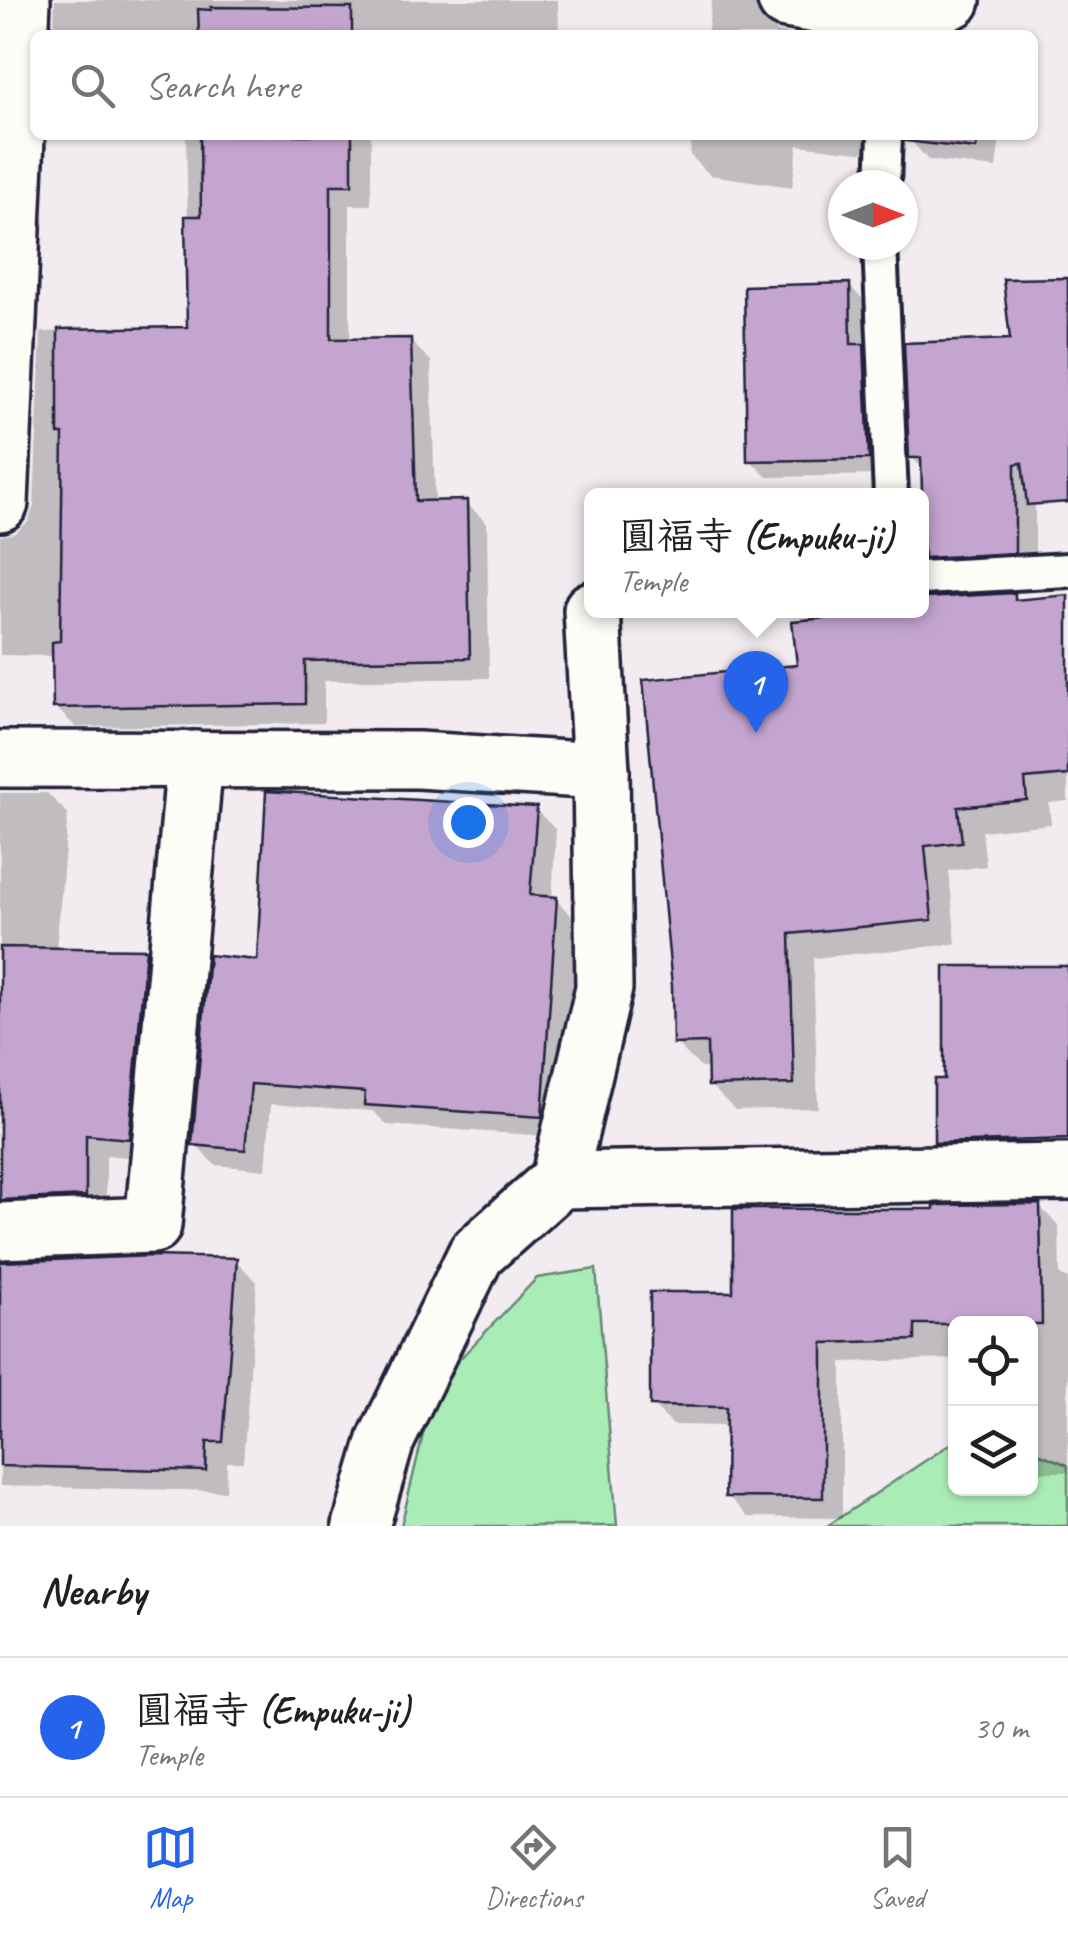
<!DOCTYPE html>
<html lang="en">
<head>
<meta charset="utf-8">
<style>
  body { margin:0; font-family:Caveat,"Klee One",sans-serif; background:#f6f6f6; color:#202124 }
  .controls { position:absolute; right:30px; bottom:30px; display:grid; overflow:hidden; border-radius:15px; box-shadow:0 2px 8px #0004 }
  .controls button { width:90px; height:90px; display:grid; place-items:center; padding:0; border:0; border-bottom:2px solid #e0e0e0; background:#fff; color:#202124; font:50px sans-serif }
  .compass { position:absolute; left:828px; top:170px; width:90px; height:90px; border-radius:50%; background:#fff; box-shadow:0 2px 8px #0004; rotate:90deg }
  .you { position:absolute; left:468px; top:822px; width:35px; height:35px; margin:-25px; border:8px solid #fff; border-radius:50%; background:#1a73e8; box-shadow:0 0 0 15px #1a73e833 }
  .badge { display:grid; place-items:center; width:65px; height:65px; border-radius:50%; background:#2563eb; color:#fff; font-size:32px; font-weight:700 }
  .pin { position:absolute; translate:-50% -82px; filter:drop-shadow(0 2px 5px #0008) }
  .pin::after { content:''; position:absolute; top:52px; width:35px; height:30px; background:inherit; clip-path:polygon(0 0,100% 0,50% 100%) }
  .popup { position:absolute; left:584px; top:488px; width:345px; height:130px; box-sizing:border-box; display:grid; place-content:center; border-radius:15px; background:#fff; filter:drop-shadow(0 2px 8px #0005); font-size:32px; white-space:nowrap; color:#757577 }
  .popup b { font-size:38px; color:#202124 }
  .popup::after { content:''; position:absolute; left:50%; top:100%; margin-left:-20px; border:20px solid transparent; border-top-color:#fff }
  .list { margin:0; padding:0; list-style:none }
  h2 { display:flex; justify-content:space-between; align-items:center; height:130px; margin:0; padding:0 40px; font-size:42px }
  h2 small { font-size:32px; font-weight:400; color:#757577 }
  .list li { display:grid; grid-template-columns:65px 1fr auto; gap:30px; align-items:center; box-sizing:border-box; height:140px; padding:0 40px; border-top:2px solid #e0e0e0 }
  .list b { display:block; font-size:38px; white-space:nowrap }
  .list p { margin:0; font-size:32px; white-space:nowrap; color:#757577 }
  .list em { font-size:32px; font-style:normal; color:#757577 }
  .icon { flex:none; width:55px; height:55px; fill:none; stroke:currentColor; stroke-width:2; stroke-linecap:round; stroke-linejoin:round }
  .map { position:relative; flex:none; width:1068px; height:1526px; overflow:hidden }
  .search { position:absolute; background:#fff; box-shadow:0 2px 8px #0004; left:30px; right:30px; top:30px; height:110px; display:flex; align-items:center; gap:25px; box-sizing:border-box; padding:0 35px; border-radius:15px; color:#757577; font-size:38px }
  .sheet { height:270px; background:#fff }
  nav { display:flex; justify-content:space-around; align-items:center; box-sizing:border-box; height:140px; border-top:2px solid #e0e0e0; background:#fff; font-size:28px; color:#757577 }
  nav a { display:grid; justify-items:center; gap:5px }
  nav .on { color:#2563eb }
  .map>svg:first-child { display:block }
  .green { fill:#aaecb6; stroke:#668778; stroke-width:2.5 }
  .shadow { fill:#0003 }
  .building { fill:#c4a5d0; stroke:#22223b; stroke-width:2.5 }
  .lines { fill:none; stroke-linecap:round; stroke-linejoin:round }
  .service-casing { stroke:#22223b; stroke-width:40 }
  .minor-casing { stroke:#22223b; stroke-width:62 }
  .service { stroke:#fdfcf7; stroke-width:32 }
  .minor { stroke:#fdfcf7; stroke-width:55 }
</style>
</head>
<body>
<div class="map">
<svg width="1068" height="1526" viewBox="0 0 1068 1526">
  <rect width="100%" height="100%" fill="#f2ebef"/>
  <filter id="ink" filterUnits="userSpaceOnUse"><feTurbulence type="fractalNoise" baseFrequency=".01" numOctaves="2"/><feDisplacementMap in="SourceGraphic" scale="20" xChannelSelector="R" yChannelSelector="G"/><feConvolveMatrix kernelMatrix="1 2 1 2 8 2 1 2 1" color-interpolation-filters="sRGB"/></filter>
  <g filter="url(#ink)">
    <!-- green -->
    <g class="green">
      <polygon points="596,1269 617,1526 401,1526 435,1385 537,1278"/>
      <polygon points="955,1441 956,1488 1030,1488 1031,1450 1068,1465 1068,1526 827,1526"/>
    </g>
    <!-- shadow -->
    <g class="shadow">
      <polygon points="55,0 558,0 559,35 54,35"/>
      <polygon points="712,0 783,0 775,17 776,31 790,35 707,35"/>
      <polygon points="186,135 371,135 371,205 350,205 350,342 410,341 431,361 435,503 466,503 487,523 489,678 324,681 324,723 76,727 55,707 54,656 0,655 0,536 15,533 28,522 34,506 41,332 190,329"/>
      <polygon points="692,135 906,135 889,144 885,155 798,145 792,187 710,175 690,155"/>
      <polygon points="906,135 1000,135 996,168 928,160"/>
      <polygon points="1068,280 1068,481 1035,485 1035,573 947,578 926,557 924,470 912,457"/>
      <polygon points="849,286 866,302 867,350 880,363 885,475 767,477 750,460"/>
      <polygon points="1014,595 1020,602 1068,597 1068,801 1049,803 1051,824 982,831 986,866 949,871 956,944 813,958 818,1108 735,1110 710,1085 710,1068 701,1068 676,1043 799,667 927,611"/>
      <polygon points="0,793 47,793 68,814 56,950 145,952 166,973 150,1159 106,1155 106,1217 0,1230"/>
      <polygon points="535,809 556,830 552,899 556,900 577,921 562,1137 387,1125 373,1111 271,1104 266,1170 215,1165 194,1144 260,962"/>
      <polygon points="1068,968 1068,1155 953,1159 936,1142 946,1081"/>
      <polygon points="1039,1206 1059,1226 1060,1275 1068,1279 1068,1472 1030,1472 1030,1324 956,1324 956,1359 842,1362 842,1518 748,1517 728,1496 729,1426 673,1425 652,1405 735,1294 936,1212"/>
      <polygon points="236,1261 257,1282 243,1462 227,1462 226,1491 0,1486 0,1264"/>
    </g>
    <!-- building -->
    <g class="building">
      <polygon points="211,7 352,8 352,35 199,35 198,9 211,10"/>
      <polygon points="200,135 352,135 352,185 331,185 331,339 411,338 416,501 467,500 470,658 305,661 305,704 53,708 52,642 60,641 63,434 58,434 58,329 187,327 185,216 201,216"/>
      <polygon points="905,135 978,135 976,149 905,141"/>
      <polygon points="1068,278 1068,502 1027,505 1022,463 1015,464 1015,553 924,558 921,458 909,458 904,343 1010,339 1003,279"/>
      <polygon points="850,283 851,344 864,344 869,459 747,461 744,286"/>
      <polygon points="1015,593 1015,600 1068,595 1068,775 1025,779 1027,800 958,807 962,842 925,846 932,920 790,934 794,1084 708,1086 707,1043 673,1044 672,986 643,680 797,665 792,621 921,610 925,608 925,598"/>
      <polygon points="266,791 537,807 530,895 557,897 542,1117 364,1105 365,1092 251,1084 245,1150 192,1145 209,955 257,960"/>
      <polygon points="0,947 146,949 129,1139 86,1135 86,1196 0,1200"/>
      <polygon points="944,966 1068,966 1068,1139 934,1143 934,1079 944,1079"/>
      <polygon points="1040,1204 1042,1324 915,1324 915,1340 823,1343 823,1498 725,1497 726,1407 650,1406 650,1292 733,1292 733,1209 934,1209 934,1205"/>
      <polygon points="152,1256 237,1258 223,1442 207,1442 206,1471 0,1466 0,1262"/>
    </g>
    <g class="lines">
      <defs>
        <g id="service">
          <polyline points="883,185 885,135"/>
          <polyline points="880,245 891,496"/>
          <polyline points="921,578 1068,570"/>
        </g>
        <g id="minor">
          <polyline points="786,0 891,18 952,0"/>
          <polyline points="0,503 22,0"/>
          <polyline points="0,759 418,760 601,771"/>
          <polyline points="559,1180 1068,1172"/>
          <polyline points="0,1231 153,1225 195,759"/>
          <polyline points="361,1526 386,1440 476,1254 559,1180 604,988 601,771 592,610"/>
        </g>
      </defs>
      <!-- service casing -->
      <use href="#service" class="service-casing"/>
      <!-- minor casing -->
      <use href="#minor" class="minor-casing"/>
      <!-- service -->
      <use href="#service" class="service"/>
      <!-- minor -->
      <use href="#minor" class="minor"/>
    </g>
  </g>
</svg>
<div class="controls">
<button><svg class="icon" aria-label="locate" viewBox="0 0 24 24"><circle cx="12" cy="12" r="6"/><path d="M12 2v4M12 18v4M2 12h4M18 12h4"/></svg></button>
<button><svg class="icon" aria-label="layers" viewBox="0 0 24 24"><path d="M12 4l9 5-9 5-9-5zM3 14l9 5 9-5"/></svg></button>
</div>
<svg class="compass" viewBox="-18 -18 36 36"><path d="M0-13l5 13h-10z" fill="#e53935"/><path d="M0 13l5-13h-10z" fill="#757577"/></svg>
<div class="you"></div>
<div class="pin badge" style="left:756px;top:733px">1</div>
<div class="popup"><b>圓福寺 (Empuku-ji)</b>Temple</div>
<div class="search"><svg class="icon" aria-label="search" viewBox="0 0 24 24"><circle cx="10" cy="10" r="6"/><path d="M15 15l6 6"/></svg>Search here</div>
</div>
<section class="sheet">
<h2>Nearby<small></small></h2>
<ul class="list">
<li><span class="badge">1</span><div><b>圓福寺 (Empuku-ji)</b><p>Temple</p></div><em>30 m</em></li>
</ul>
</section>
<nav>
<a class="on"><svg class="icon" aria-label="map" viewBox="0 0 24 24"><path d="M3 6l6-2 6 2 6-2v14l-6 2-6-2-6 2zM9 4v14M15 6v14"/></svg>Map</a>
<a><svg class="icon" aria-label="directions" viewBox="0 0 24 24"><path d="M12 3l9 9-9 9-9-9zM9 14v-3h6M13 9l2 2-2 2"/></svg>Directions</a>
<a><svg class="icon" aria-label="saved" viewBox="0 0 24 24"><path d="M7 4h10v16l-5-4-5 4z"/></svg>Saved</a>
</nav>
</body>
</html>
